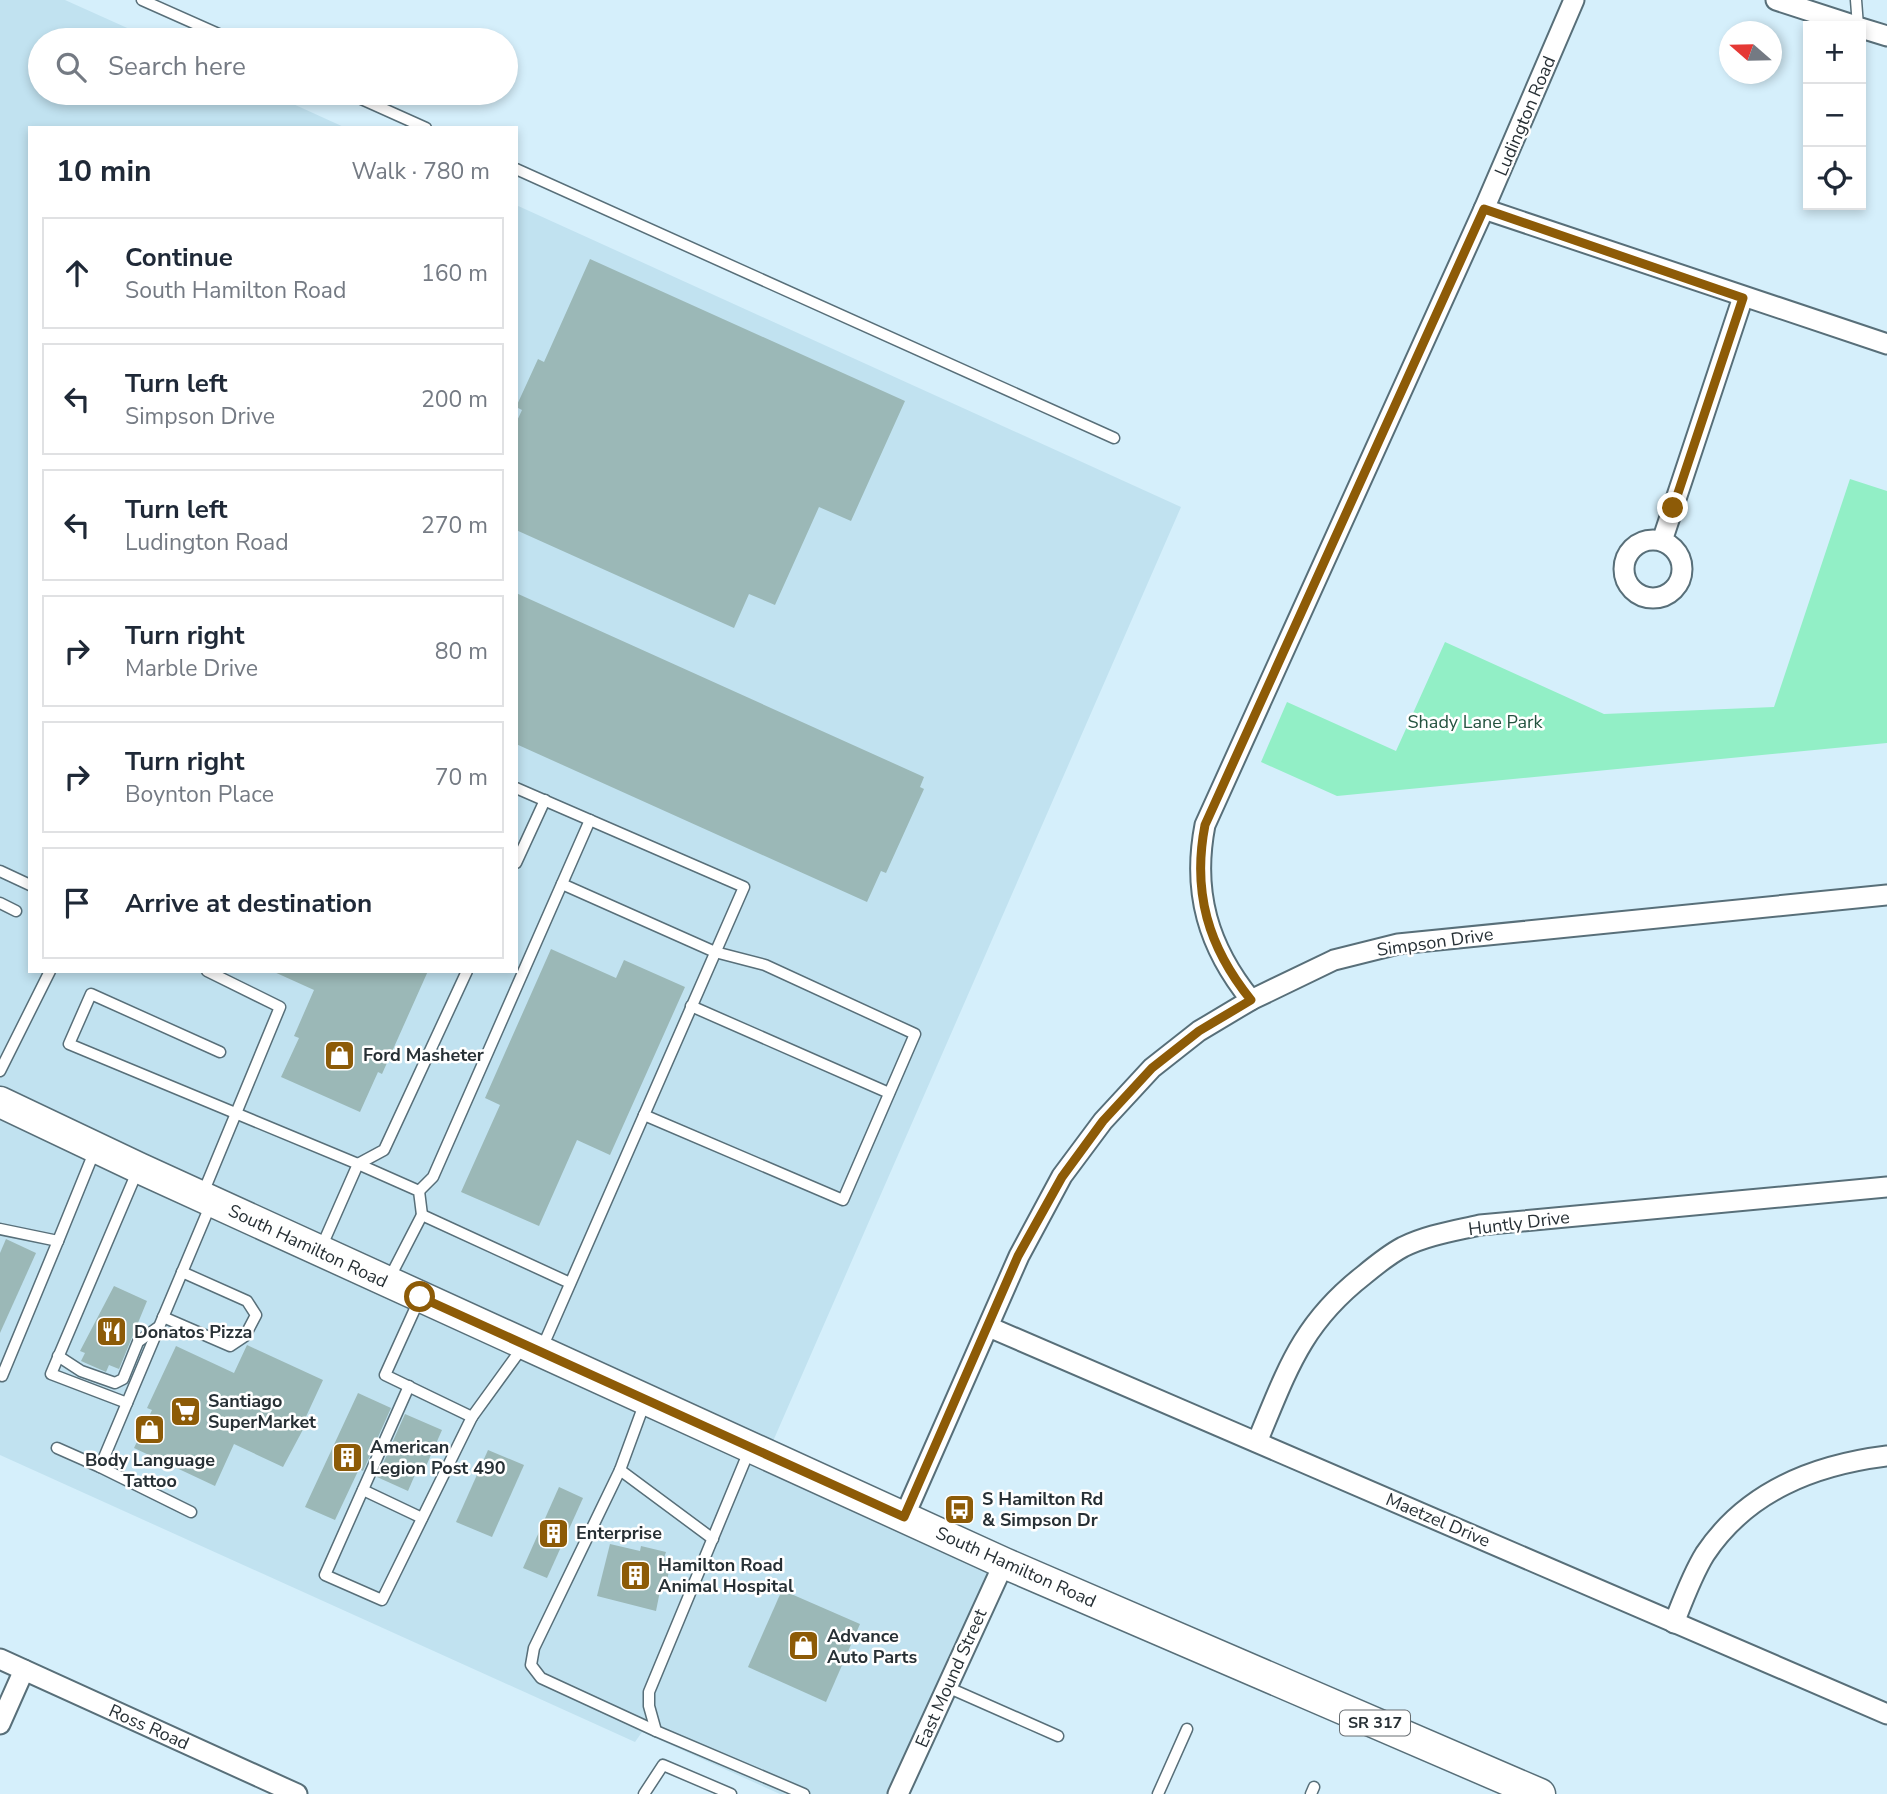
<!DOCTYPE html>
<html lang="en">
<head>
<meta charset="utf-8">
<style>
  body { margin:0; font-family:"Nunito Sans",sans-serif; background:#f6f6f7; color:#1f2937 }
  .controls { position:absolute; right:21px; top:21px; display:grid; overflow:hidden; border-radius:0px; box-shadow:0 4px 10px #0003 }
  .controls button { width:63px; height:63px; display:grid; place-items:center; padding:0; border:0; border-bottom:2px solid #e0e1e3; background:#fff; color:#1f2937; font:35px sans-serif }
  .compass { position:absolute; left:1719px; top:21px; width:63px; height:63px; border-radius:50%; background:#fff; box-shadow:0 4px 10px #0003; rotate:290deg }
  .stop { position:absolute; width:21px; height:21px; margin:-16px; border:5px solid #8d5b07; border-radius:50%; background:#fff }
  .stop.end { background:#8d5b07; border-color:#fff; box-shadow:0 2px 7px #0008 }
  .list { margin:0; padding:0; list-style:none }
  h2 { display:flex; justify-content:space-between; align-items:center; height:91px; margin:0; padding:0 28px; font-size:30px }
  h2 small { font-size:23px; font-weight:400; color:#747a83 }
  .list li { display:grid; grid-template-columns:46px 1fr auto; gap:21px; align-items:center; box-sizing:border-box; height:112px; margin:0 14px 14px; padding:0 14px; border:2px solid #e0e1e3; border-radius:0px }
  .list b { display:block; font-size:26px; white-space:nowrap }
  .list p { margin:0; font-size:23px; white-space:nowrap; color:#747a83 }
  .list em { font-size:23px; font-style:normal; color:#747a83 }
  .icon { flex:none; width:38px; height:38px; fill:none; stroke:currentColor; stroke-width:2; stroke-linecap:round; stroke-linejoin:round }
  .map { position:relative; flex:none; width:1887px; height:1794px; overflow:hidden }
  .search { position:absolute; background:#fff; box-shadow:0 4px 10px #0003; left:28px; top:28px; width:490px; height:77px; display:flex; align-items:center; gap:18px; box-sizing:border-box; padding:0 24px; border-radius:38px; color:#747a83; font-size:26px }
  .panel { position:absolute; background:#fff; box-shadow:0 4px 10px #0003; left:28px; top:126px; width:490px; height:847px; border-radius:0px }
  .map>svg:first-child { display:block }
  .built { fill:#c1e2f0 }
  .green { fill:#92efc6 }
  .building { fill:#9bb8b7 }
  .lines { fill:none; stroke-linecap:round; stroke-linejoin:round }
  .lane-casing { stroke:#586f79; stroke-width:13 }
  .street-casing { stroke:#586f79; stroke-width:23 }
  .primary-casing { stroke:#586f79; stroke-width:33 }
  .lane { stroke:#fff; stroke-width:10 }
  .street { stroke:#fff; stroke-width:19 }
  .primary { stroke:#fff; stroke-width:30 }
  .route { stroke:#8d5b07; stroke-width:9 }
  .labels { text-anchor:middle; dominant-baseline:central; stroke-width:5; stroke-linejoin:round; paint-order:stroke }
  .shield { fill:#fff; stroke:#686e72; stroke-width:2 }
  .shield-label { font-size:16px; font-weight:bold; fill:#273035 }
  .street-label { font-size:18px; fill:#273035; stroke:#fff }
  .park-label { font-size:18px; fill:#245340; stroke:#fff }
  .poi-label { font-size:18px; font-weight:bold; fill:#273035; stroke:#fff; text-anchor:start }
</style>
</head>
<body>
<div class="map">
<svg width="1887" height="1794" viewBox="0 0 1887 1794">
  <rect width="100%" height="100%" fill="#d5effb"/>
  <!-- built -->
  <polygon class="built" points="0,0 65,0 154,40 40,40 40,93 269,93 346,128 30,128 30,971 516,971 516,205 1181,507 767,1455 1002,1563 897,1794 780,1794 642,1732 635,1742 0,1455"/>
  <!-- green -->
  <polygon class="green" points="1850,479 1887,491 1887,743 1337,796 1261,762 1287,702 1396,751 1445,642 1604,714 1774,707"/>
  <!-- building -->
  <g class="building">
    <polygon points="590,259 905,401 851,521 819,507 775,605 749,594 734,628 516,530 516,423 522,410 516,407 538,359 544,362"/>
    <polygon points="516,593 924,777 920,787 924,789 886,873 881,871 867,902 516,744"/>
    <polygon points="551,949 616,978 624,960 685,987 610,1155 577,1140 539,1226 461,1192 500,1105 485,1098"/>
    <polygon points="272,971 428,971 382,1074 378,1072 360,1112 281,1077 299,1038 294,1036 314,990"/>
    <polygon points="6,1239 36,1253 0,1333 0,1253"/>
    <polygon points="114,1286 147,1301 119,1369 109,1365 106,1372 81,1361 85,1353 80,1351"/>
    <polygon points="247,1345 323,1380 304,1421 307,1422 283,1467 234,1444 215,1486 134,1448 152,1410 147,1408 176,1346 234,1373"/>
    <polygon points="358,1393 391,1408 363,1471 359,1469 335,1520 305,1507"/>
    <polygon points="405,1414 442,1430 423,1473 417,1470 408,1491 377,1477"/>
    <polygon points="488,1450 524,1465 492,1537 456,1522"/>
    <polygon points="559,1487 583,1498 547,1578 523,1568"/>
    <polygon points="610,1544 640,1551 641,1546 666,1552 664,1558 672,1559 664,1592 660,1591 656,1611 597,1596"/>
    <polygon points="782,1590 860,1624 826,1702 748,1667"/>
  </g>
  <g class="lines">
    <defs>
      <g id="lane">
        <polyline points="142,0 232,40"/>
        <polyline points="1856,0 1858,26"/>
        <polyline points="348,93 426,128"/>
        <polyline points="516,169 1114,438"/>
        <polyline points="516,788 744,887 542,1348"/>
        <polyline points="516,863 545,800"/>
        <polyline points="0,871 30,885"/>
        <polyline points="562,884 715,952 765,965 915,1034 843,1200 644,1115"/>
        <polyline points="0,903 16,911"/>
        <polyline points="691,1006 889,1093"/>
        <polyline points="220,1052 91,994 69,1044 358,1164 321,1248"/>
        <polyline points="0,1071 50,971"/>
        <polyline points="358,1164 384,1150 467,971"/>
        <polyline points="358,1164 419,1191 422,1215"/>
        <polyline points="419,1191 433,1177 590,820"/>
        <polyline points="203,1193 280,1007 207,971"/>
        <polyline points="0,1229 58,1241 95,1150"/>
        <polyline points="389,1279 422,1215 570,1283"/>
        <polyline points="419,1300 385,1375 472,1417 522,1348"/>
        <polyline points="163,1317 230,1346 245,1336 256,1315 247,1301 182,1272"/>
        <polyline points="58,1356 81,1371 115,1383 123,1379 138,1342 157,1328"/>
        <polyline points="2,1376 58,1241"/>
        <polyline points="409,1386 325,1575 382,1600 472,1417"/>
        <polyline points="645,1402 620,1470 713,1539"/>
        <polyline points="127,1403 51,1374 137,1172"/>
        <polyline points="57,1448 100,1467"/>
        <polyline points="749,1451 649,1692 649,1706 656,1731 804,1794"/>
        <polyline points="620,1470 534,1648 531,1665 541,1678 656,1731"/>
        <polyline points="363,1490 422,1518"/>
        <polyline points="191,1512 100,1467 210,1206"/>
        <polyline points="947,1687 1058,1736"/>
        <polyline points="644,1794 663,1765 731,1794"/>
        <polyline points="1158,1794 1187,1729"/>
        <polyline points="1311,1794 1314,1787"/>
      </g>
      <g id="street">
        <polyline points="1776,0 1856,26"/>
        <polyline points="1861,28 1887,36"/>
        <polyline points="1484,209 1887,344"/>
        <circle cx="1653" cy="569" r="29"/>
        <polyline points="1662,541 1743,297"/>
        <path d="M1251,1000C1208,947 1192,892 1205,825L1484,209L1574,0"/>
        <polyline points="989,1327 1887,1714"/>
        <path d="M1257,1442C1287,1371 1301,1324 1364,1275C1376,1265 1390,1254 1403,1247C1427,1235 1454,1231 1480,1225L1887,1187"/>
        <polyline points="904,1517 1019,1256 1062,1176 1103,1121 1152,1068 1199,1031 1251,1000 1334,960 1398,944 1887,895"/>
        <path d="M1674,1623C1683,1600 1692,1575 1705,1554C1747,1491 1814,1465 1887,1456"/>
        <polyline points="0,1659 297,1794"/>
        <polyline points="0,1724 24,1670"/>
        <polyline points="898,1794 1004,1563"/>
      </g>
      <polyline id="primary" points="0,1102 139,1168 1004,1563 1540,1794"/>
    </defs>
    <!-- lane casing -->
    <use href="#lane" class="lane-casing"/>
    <!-- street casing -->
    <use href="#street" class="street-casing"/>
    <!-- primary casing -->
    <use href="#primary" class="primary-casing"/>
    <!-- lane -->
    <use href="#lane" class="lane"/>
    <!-- street -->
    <use href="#street" class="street"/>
    <!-- primary -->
    <use href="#primary" class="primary"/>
  </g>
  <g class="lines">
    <!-- route -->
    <path class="route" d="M420,1297L904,1517L1018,1256L1062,1177L1103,1121L1152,1068L1199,1031L1251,1000C1208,947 1192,892 1205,825L1484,209L1743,298L1673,508"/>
  </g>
  <!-- icons -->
  <defs>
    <symbol id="shop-square" viewBox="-11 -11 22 22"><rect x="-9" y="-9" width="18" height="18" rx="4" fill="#8d5b07" stroke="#fff"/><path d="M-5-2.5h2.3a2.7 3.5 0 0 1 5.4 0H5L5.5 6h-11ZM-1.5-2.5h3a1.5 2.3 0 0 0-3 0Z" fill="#fff"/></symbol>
    <symbol id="restaurant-square" viewBox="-11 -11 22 22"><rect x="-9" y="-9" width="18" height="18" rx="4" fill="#8d5b07" stroke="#fff"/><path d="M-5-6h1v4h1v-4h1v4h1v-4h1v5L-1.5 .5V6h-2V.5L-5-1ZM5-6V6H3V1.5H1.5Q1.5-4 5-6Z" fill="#fff"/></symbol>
    <symbol id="supermarket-square" viewBox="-11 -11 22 22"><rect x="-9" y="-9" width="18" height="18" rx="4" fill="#8d5b07" stroke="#fff"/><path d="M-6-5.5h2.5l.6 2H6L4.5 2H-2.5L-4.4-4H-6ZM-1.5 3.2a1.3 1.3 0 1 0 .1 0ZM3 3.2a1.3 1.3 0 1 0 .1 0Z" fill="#fff"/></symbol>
    <symbol id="building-square" viewBox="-11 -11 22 22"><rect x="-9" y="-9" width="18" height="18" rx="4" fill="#8d5b07" stroke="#fff"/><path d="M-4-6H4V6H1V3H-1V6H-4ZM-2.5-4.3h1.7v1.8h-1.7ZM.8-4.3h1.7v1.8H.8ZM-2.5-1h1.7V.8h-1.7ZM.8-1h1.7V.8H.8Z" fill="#fff"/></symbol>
    <symbol id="bus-square" viewBox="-11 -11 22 22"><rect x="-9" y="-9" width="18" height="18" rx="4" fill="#8d5b07" stroke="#fff"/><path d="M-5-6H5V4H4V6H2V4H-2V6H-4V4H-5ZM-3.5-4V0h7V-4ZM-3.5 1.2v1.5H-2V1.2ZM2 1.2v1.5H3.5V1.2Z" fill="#fff"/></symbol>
  </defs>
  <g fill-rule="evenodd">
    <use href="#shop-square" x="322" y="1038" width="35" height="35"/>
    <use href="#restaurant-square" x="94" y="1314" width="35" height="35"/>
    <use href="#supermarket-square" x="168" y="1394" width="35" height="35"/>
    <use href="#shop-square" x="132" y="1412" width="35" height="35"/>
    <use href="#building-square" x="330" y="1440" width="35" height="35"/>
    <use href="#bus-square" x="942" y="1492" width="35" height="35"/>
    <use href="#building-square" x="536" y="1516" width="35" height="35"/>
    <use href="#building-square" x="618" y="1558" width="35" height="35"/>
    <use href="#shop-square" x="786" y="1628" width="35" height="35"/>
  </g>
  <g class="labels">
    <!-- shield labels -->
    <rect class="shield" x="1340" y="1710.5" width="70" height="25" rx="5"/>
    <g class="shield-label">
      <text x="1375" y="1723">SR 317</text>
    </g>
    <!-- street labels -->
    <g class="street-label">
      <text transform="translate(1525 116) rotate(-67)">Ludington Road</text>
      <text transform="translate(1435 942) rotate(-8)">Simpson Drive</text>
      <text transform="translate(1519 1223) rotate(-7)">Huntly Drive</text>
      <text transform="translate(308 1246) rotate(25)">South Hamilton Road</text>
      <text transform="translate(1438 1520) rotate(23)">Maetzel Drive</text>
      <text transform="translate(1016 1567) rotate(24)">South Hamilton Road</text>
      <text transform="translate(951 1678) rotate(-66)">East Mound Street</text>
      <text transform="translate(149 1727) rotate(24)">Ross Road</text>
    </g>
    <!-- park labels -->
    <g class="park-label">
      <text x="1475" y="722">Shady Lane Park</text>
    </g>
    <!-- poi labels -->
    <g class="poi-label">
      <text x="363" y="1055">Ford Masheter</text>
      <text x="134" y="1332">Donatos Pizza</text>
      <text x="208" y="1401">Santiago<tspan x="208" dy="21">SuperMarket</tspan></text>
      <text x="370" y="1447">American<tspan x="370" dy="21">Legion Post 490</tspan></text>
      <text x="150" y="1460" text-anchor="middle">Body Language<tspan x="150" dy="21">Tattoo</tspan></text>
      <text x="982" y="1499">S Hamilton Rd<tspan x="982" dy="21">&amp; Simpson Dr</tspan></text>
      <text x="576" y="1533">Enterprise</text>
      <text x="658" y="1565">Hamilton Road<tspan x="658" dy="21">Animal Hospital</tspan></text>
      <text x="827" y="1636">Advance<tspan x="827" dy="21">Auto Parts</tspan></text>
    </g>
  </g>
</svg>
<div class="controls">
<button>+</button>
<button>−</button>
<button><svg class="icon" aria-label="locate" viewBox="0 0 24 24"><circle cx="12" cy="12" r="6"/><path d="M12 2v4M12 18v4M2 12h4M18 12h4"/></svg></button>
</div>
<svg class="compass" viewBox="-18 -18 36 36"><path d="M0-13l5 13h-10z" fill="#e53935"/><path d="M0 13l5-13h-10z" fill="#747a83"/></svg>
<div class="stop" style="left:420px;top:1297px"></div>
<div class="stop end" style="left:1673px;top:508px"></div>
<div class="search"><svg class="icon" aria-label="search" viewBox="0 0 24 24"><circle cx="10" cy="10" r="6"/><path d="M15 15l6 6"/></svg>Search here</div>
<section class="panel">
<h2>10 min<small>Walk · 780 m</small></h2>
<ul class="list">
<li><svg class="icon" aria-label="ahead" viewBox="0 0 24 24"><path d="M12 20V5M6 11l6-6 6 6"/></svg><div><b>Continue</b><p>South Hamilton Road</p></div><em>160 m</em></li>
<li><svg class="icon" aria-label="left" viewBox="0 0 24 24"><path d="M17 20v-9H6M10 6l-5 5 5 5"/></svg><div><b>Turn left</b><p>Simpson Drive</p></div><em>200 m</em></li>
<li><svg class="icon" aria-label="left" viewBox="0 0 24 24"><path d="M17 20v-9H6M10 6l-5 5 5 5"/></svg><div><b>Turn left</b><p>Ludington Road</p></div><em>270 m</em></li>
<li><svg class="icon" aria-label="right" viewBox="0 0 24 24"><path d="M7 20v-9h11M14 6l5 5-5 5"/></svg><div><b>Turn right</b><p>Marble Drive</p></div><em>80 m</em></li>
<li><svg class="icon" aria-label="right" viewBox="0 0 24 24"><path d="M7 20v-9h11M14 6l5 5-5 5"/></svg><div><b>Turn right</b><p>Boynton Place</p></div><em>70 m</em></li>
<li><svg class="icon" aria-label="arrive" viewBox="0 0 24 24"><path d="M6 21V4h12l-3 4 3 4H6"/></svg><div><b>Arrive at destination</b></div></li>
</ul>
</section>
</div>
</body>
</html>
